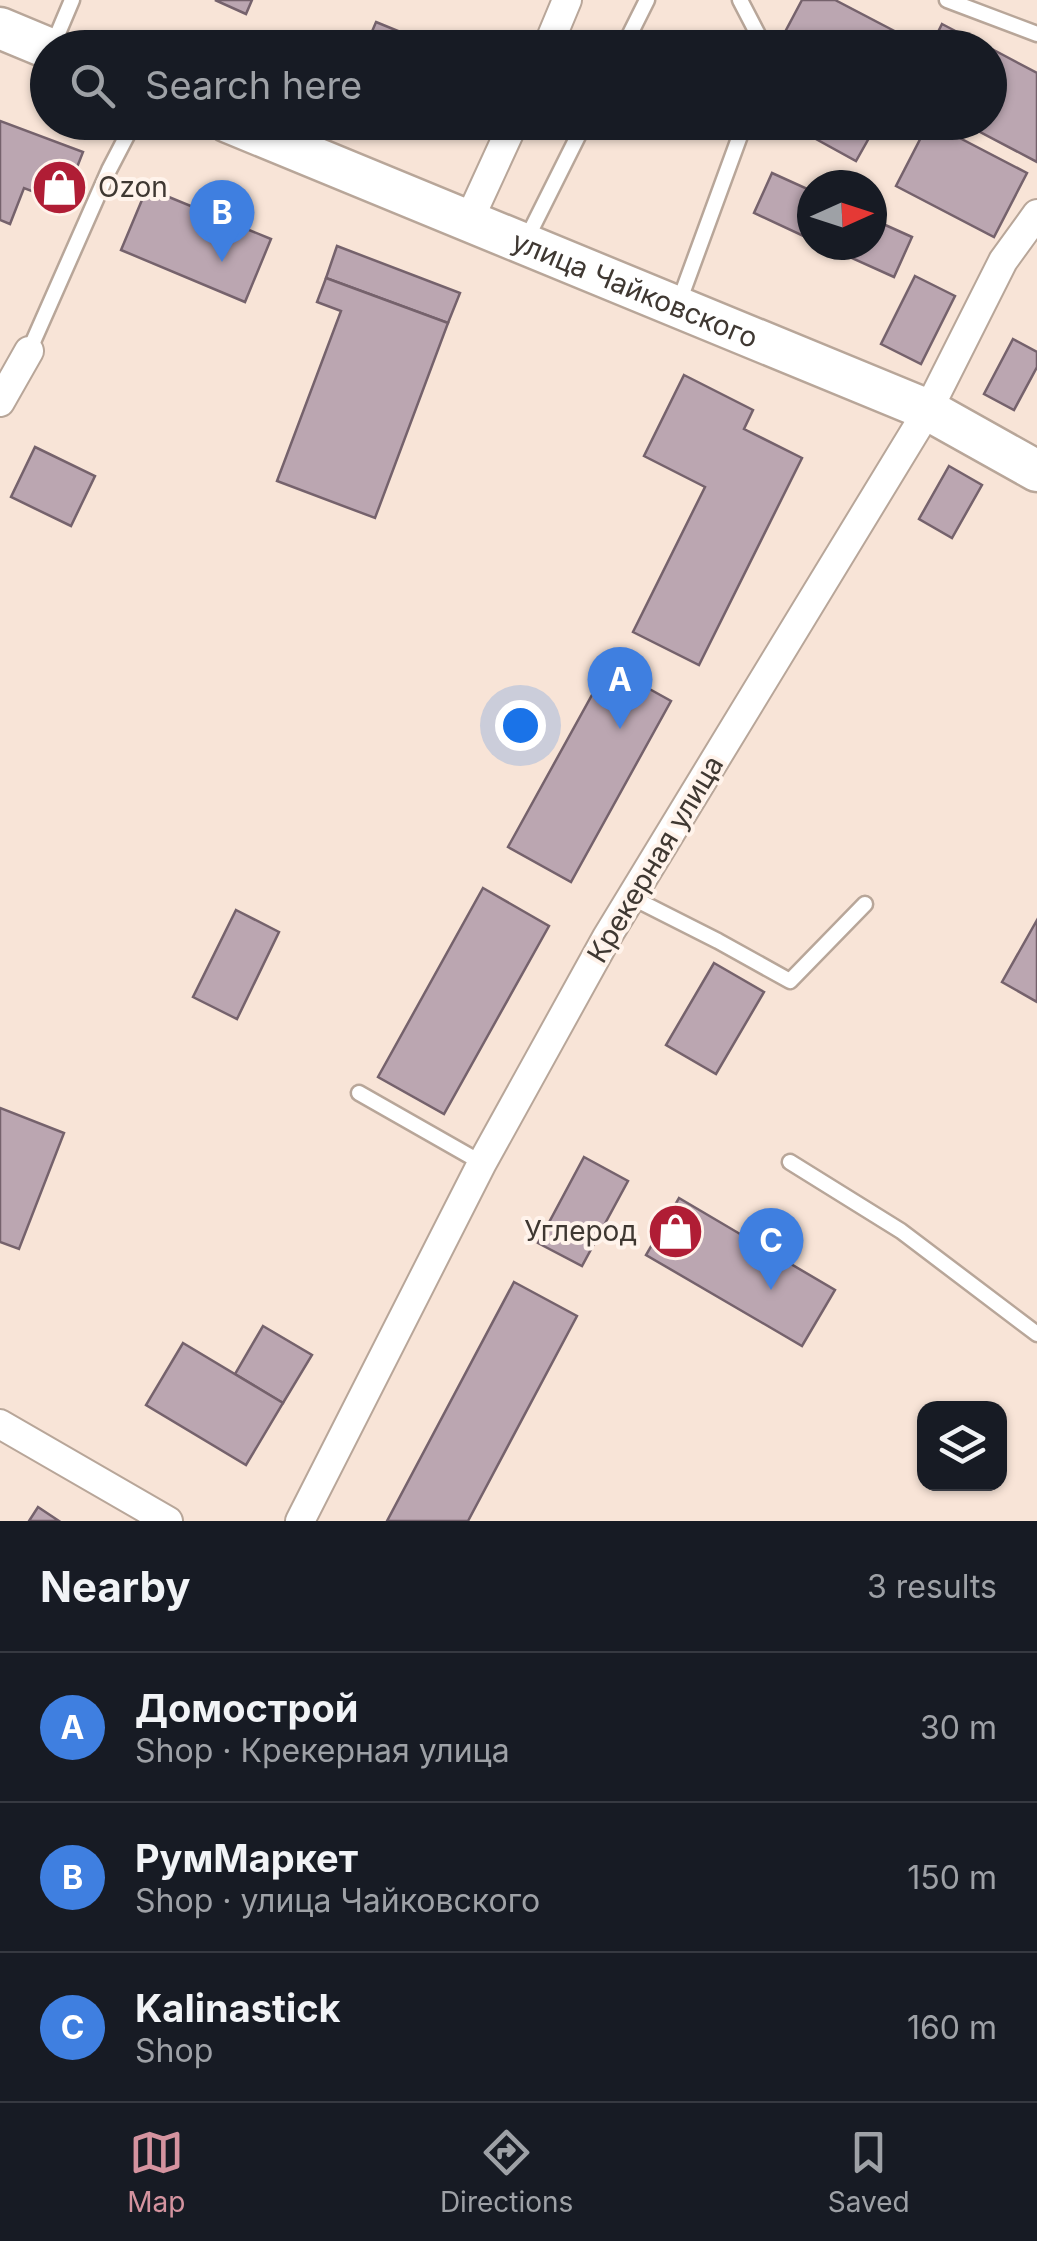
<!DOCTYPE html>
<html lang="en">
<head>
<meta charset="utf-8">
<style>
  body { margin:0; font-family:Inter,sans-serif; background:#242831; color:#f1f3f6 }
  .controls { position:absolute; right:30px; bottom:30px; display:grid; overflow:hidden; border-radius:20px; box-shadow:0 2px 8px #0004 }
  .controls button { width:90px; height:90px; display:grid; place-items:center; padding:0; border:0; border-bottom:2px solid #363941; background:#171b24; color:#f1f3f6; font:50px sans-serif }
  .compass { position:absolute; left:797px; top:170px; width:90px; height:90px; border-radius:50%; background:#171b24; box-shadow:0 2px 8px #0004; rotate:87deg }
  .you { position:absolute; left:520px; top:725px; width:35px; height:35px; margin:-25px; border:8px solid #fff; border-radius:50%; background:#1a73e8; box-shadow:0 0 0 15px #1a73e833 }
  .badge { display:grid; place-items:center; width:65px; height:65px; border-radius:50%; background:#d4939f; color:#fff; font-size:32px; font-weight:700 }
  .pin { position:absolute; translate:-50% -82px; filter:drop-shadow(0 2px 5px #0008) }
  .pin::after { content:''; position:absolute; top:52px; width:35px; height:30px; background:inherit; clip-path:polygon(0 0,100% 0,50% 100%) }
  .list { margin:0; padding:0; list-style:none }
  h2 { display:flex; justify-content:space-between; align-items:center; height:130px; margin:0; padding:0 40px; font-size:42px }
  h2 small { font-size:32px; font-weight:400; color:#9ea1a6 }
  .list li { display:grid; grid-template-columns:65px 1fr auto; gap:30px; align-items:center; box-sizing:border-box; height:150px; padding:0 40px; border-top:2px solid #363941 }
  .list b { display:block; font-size:38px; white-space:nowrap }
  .list p { margin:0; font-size:32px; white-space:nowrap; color:#9ea1a6 }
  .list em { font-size:32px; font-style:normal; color:#9ea1a6 }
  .icon { flex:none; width:55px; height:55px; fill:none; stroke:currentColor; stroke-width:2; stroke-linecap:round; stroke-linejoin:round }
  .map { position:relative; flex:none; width:1037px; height:1521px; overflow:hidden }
  .search { position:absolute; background:#171b24; box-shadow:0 2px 8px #0004; left:30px; right:30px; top:30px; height:110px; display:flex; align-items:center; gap:25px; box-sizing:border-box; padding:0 35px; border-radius:55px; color:#9ea1a6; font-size:38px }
  .sheet { height:580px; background:#171b24 }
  nav { display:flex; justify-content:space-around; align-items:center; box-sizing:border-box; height:140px; border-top:2px solid #363941; background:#171b24; font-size:28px; color:#9ea1a6 }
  nav a { display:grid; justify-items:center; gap:5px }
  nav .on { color:#d4939f }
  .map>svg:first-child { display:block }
  .building { fill:#bba6b1; stroke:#75626c; stroke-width:2.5 }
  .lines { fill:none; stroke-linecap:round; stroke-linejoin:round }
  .service-casing { stroke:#b8a699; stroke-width:19 }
  .minor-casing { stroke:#b8a699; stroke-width:32 }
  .secondary-casing { stroke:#b8a699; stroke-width:45 }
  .service { stroke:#fff; stroke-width:14 }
  .minor { stroke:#fff; stroke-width:28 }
  .secondary { stroke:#fff; stroke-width:40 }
  .labels { text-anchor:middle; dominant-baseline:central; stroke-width:8; stroke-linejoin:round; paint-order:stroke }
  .poi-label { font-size:28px; fill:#3f3832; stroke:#fff3eb; text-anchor:start }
  .street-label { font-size:28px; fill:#3f3832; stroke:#fff3eb }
</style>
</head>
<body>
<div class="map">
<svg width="1037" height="1521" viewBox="0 0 1037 1521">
  <rect width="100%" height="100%" fill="#f8e4d7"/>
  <!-- building -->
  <g class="building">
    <polygon points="215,0 252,0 246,14"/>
    <polygon points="802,0 835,0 927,48 815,48 785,32"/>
    <polygon points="376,22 398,31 391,48 365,48"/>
    <polygon points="942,24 988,48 930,48"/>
    <polygon points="410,33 444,48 404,48"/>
    <polygon points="990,48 1037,73 1037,162 961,122 990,122"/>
    <polygon points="0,121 83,152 63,203 24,188 10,224 0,220"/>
    <polygon points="825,122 878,122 856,161 816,139"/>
    <polygon points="929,122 1027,173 994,237 896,186"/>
    <polygon points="772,173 812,191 812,240 754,213"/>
    <polygon points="147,188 271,239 245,302 121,250"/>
    <polygon points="872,219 912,237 894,277 823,245 872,245"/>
    <polygon points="337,246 460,293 448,323 326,278"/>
    <polygon points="915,276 955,296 921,364 881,344"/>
    <polygon points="326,278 448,323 375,518 277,481 341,311 317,302"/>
    <polygon points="1013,339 1037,352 1037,367 1014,410 984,394"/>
    <polygon points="684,375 753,410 744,429 802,458 699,665 633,632 705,487 644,456"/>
    <polygon points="35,447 95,476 71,526 11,497"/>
    <polygon points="949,466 982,485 952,538 919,519"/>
    <polygon points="608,666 671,701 571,882 508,847"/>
    <polygon points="483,888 549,926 444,1114 378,1077"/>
    <polygon points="236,910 279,932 237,1019 193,997"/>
    <polygon points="1037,920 1037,1002 1002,982"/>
    <polygon points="714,963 764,992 716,1074 666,1045"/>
    <polygon points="0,1108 64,1133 19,1249 0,1242"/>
    <polygon points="584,1157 628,1181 582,1266 538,1243"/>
    <polygon points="679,1198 835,1290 802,1346 646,1255"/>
    <polygon points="514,1282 577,1316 468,1521 387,1521"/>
    <polygon points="263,1326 312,1355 283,1403 235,1374"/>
    <polygon points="183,1343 283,1403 246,1465 146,1405"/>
    <polygon points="38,1507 59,1521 29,1521"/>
  </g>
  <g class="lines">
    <defs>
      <g id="service">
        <polyline points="740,0 765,48"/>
        <polyline points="947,0 1037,34"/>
        <polyline points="53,45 72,0"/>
        <polyline points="623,48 647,0"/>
        <polyline points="525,242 585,122"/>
        <polyline points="679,302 745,122"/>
        <polyline points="29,351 109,170 134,122"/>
        <polyline points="631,897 718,941 790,981 865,904"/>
        <polyline points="359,1093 482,1163"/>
        <polyline points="790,1162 901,1231 1037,1334"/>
      </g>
      <g id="minor">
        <polyline points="547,48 567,0"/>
        <polyline points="469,220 514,122"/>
        <polyline points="0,402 29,351"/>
        <polyline points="0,1424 168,1521"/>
        <polyline points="300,1521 482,1163 607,937 928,410 1003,261 1037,214"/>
      </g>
      <g id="secondary">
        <polyline points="0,28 48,48"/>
        <path id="s1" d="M228,122L928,410L1037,471"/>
      </g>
    </defs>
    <!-- service casing -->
    <use href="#service" class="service-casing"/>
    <!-- minor casing -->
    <use href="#minor" class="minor-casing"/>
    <!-- secondary casing -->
    <use href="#secondary" class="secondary-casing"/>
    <!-- service -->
    <use href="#service" class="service"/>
    <!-- minor -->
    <use href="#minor" class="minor"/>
    <!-- secondary -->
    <use href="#secondary" class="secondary"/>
  </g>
  <!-- icons -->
  <defs>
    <symbol id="shop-disc" viewBox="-11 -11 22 22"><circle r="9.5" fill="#b01d35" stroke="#fff3eb"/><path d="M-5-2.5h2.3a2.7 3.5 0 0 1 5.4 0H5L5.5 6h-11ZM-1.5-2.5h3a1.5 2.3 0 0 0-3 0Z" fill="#fff"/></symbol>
  </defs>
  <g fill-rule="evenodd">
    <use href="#shop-disc" x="28" y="156" width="63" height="63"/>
    <use href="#shop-disc" x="644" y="1200" width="63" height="63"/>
  </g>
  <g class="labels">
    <!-- poi labels -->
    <g class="poi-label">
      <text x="98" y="187">Ozon</text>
      <text x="637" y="1231" text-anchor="end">Углерод</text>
    </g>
    <!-- street labels -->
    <g class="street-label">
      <text stroke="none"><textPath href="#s1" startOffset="440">улица Чайковского</textPath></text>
      <text transform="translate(655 859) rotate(-59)">Крекерная улица</text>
    </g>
  </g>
</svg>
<div class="controls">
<button><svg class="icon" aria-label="layers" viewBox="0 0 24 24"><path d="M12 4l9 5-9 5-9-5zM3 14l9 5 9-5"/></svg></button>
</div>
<svg class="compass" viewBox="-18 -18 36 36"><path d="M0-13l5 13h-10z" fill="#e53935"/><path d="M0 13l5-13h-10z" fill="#9ea1a6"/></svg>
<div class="you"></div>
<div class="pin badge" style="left:620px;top:729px;background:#3f7fe0">A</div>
<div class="pin badge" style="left:222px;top:262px;background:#3f7fe0">B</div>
<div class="pin badge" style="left:771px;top:1290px;background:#3f7fe0">C</div>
<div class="search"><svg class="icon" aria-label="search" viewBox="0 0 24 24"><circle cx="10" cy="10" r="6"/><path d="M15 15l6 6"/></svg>Search here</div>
</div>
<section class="sheet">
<h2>Nearby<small>3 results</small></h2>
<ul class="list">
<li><span class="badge" style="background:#3f7fe0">A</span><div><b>Домострой</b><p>Shop · Крекерная улица</p></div><em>30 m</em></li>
<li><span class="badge" style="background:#3f7fe0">B</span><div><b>РумМаркет</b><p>Shop · улица Чайковского</p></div><em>150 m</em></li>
<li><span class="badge" style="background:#3f7fe0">C</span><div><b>Kalinastick</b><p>Shop</p></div><em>160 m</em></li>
</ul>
</section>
<nav>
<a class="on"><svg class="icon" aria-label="map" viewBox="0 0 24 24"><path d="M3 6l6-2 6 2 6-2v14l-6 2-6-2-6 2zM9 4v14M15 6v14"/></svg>Map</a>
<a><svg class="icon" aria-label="directions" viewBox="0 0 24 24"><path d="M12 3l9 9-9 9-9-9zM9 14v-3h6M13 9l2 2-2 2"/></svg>Directions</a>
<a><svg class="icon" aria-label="saved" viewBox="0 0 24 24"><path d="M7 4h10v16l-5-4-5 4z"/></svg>Saved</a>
</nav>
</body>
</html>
